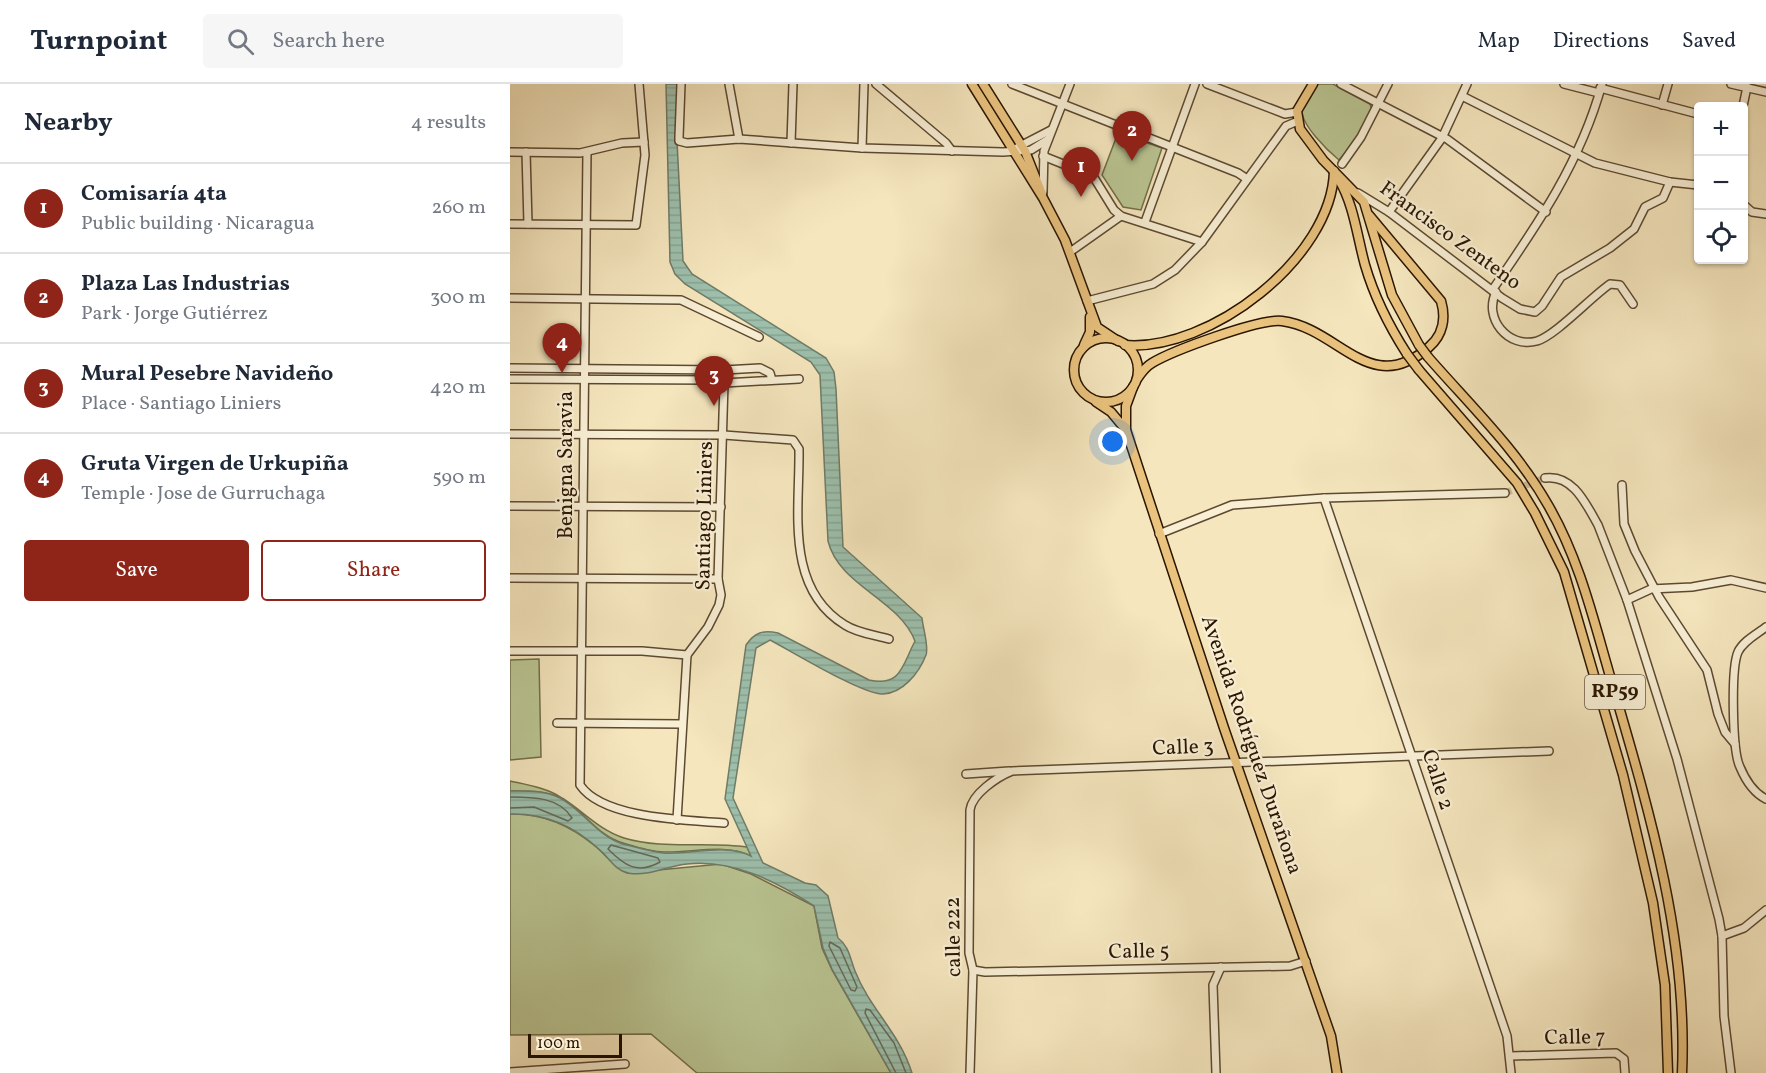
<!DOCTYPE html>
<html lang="en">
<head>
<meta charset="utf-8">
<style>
  body { margin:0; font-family:Vollkorn,serif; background:#f6f6f7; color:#1f2937 }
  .controls { position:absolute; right:18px; top:18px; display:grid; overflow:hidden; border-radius:6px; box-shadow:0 2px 4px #0004 }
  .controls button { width:54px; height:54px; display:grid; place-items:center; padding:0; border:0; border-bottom:2px solid #e0e1e3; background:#fff; color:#1f2937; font:30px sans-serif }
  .scale { position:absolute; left:18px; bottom:15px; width:94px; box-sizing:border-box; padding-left:6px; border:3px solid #2a1501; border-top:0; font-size:16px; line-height:21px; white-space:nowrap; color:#2a1501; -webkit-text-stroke:4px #f8efd5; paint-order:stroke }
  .you { position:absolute; left:603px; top:358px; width:21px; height:21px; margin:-15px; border:4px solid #fff; border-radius:50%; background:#1a73e8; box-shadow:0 0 0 9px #1a73e833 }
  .badge { display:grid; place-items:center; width:39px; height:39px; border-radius:50%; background:#8f2418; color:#fff; font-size:20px; font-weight:700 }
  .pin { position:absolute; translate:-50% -50px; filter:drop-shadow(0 2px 3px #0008) }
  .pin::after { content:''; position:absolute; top:32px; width:21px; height:18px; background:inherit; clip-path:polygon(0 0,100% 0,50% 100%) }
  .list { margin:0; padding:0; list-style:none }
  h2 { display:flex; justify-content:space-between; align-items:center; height:78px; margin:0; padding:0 24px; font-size:26px }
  h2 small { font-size:20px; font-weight:400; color:#747a83 }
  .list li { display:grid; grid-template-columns:39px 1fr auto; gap:18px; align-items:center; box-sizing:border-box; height:90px; padding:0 24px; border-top:2px solid #e0e1e3 }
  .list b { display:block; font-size:22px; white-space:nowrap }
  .list p { margin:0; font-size:20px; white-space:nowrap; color:#747a83 }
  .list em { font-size:20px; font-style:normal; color:#747a83 }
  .actions { display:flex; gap:12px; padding:18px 24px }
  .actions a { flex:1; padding:14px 0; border:2px solid #8f2418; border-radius:6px; text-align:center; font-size:21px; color:#8f2418 }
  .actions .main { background:#8f2418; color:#fff }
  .icon { flex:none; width:33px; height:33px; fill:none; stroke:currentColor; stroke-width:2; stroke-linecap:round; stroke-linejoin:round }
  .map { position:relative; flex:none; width:1256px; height:989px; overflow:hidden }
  header { display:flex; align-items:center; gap:36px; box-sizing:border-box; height:84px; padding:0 30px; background:#fff; border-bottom:2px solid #e0e1e3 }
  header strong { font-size:28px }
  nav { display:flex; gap:33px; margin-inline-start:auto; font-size:21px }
  .search { width:420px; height:54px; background:#f6f6f7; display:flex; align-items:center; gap:15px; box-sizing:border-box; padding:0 21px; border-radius:6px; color:#747a83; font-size:22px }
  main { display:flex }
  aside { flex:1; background:#fff }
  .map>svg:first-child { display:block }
  .green { fill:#bac693; stroke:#726e4a; stroke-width:1.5 }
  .water { fill:url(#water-rules); stroke:#6f7c68; stroke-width:1.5 }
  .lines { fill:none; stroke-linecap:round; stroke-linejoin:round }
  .shore { stroke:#646a57; stroke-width:1.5 }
  .minor-tunnel { stroke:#ccbc98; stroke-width:7; stroke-dasharray:7 3.5; stroke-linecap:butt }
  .minor-casing { stroke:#5d4930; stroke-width:10 }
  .major-casing { stroke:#2a1501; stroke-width:11 }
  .minor { stroke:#f8efd5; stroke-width:7 }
  .major { stroke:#eac37f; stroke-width:8 }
  .major-bridge-casing { stroke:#2a1501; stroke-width:11; stroke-linecap:butt }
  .major-bridge { stroke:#eac37f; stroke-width:8 }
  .labels { text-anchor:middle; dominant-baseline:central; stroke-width:4.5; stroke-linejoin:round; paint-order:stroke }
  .shield { fill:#f8efd5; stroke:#685641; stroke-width:1.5 }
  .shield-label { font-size:20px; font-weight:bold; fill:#2a1501 }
  .street-label { font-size:21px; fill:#2a1501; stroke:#f8efd5 }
</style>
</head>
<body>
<header>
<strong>Turnpoint</strong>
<div class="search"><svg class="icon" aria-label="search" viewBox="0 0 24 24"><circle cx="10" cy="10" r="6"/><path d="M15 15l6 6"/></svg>Search here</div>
<nav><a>Map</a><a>Directions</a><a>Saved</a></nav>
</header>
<main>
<aside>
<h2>Nearby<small>4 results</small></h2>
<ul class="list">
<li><span class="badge">1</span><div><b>Comisaría 4ta</b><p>Public building · Nicaragua</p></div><em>260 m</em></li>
<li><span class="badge">2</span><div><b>Plaza Las Industrias</b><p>Park · Jorge Gutiérrez</p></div><em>300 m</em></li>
<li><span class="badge">3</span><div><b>Mural Pesebre Navideño</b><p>Place · Santiago Liniers</p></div><em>420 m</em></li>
<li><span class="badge">4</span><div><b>Gruta Virgen de Urkupiña</b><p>Temple · Jose de Gurruchaga</p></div><em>590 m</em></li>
</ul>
<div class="actions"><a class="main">Save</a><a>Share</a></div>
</aside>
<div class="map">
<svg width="1256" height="989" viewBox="0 0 1256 989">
  <defs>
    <pattern id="water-rules" width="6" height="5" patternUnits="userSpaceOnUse" patternTransform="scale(1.5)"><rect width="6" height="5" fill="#9dc0ad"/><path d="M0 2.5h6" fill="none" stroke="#87a493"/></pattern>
  </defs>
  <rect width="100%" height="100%" fill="#f5e6be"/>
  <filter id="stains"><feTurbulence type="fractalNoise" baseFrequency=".00333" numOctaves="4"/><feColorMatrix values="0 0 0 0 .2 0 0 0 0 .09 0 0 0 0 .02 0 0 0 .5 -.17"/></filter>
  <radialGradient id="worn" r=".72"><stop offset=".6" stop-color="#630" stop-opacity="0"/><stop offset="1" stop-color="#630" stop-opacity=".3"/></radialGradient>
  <!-- green -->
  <g class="green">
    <path d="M808,0H823L860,20L862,26L847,55L829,76C818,67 790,40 792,25C794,17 803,7 808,0Z"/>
    <polygon points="608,49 652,64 631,126 613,123 592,91"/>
    <polygon points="29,575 31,673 0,676 0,576"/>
    <path d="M0,697C18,701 37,704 52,714C73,727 89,746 114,754C153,766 197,757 237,763L241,772C217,759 181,769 154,768C141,768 126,763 113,759C87,752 73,725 50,714C34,706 17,707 0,707Z"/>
    <path d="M0,730C33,729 60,741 85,762C97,772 104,783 117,789L211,780L241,790L304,822L312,864L322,886L381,989H187L141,950L0,951Z"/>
  </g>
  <!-- water -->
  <path class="water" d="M156,0H169L167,57L173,177L182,190L316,274L324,288L326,305L333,463L412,534C413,545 419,562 416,571C409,589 393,609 373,610C353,611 281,567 260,556L246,564L223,714L253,779L295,799L306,801L318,812L328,854C339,862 340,874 345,887C360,925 389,948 402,989H381L322,885L313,864L304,822C266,797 222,775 177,780C157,782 138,793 118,789C106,787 99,774 90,766C64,742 36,729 0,730V707C17,707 34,706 50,714C73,726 87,752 113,760C126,763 141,768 154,769C180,771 216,759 241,772L215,715L236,561C245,548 253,546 268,549L359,596C391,603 392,582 405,557C389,515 329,502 318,457L310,291L301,278L175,200L165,190L160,178Z"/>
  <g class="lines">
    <!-- shore -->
    <g class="shore">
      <path d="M0,713C23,713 49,713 62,734L58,737L24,723L0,724"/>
      <path d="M101,761L148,774L150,778C127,791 114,781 98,765Z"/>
      <polygon points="320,858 330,864 347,903 345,907 341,906 319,862"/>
      <polyline points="386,989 355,929 356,925 360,926 384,959 396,989"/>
    </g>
    <!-- minor-tunnel -->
    <polyline class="minor-tunnel" points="995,409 1035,394"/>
    <defs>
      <g id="minor">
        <polyline points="171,0 169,53 169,57 177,59 229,55 352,64 493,68 521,66 537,56"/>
        <polyline points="219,0 229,55"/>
        <polyline points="366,0 436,59 442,67"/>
        <polyline points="502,0 728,89 737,95"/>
        <polyline points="697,0 775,30 787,28"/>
        <polyline points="831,0 937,55 1036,128"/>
        <polyline points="1054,0 1089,9"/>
        <polyline points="1221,0 1256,8"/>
        <polyline points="1090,4 1188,30"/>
        <polyline points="952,12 1085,79 1160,98 1188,101"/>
        <polyline points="1152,21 1158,0"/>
        <polyline points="1233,22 1237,3"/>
        <polyline points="281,59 283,0"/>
        <polyline points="508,63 541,46"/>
        <polyline points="352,64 354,0"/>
        <polyline points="0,68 70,69 112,59 134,58"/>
        <polyline points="16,68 18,140"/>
        <path d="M77,68L70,701C93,735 177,736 214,739"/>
        <polyline points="533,72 583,92 604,126 611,132 692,158"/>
        <polyline points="832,80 851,53 878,0"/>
        <polyline points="533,108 534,67 560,0"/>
        <polyline points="848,109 879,128 992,214 1010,225 1025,228 1032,222 1051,193 1100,164 1124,145 1135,123 1153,114 1160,98"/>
        <polyline points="1234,121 1242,128 1256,130"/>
        <polyline points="879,128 932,54 957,0"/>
        <polyline points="635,138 685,0"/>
        <polyline points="0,140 126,141 135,71 129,0"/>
        <polyline points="560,168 611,132"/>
        <path d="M983,205C1028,140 1071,77 1092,0"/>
        <path d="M986,208C973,234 998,265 1027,257C1046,251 1080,214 1100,200L1110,201L1123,220"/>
        <polyline points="0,214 171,216 249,253"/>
        <polyline points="577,217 643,200 665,186 692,158 776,42 788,37"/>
        <polyline points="0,284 214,286 250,284 260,289 262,296"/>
        <polyline points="0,295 201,296 214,299 289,295"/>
        <path d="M0,350L214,351L283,356L289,365C290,425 274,504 335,541C347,549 365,551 379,555"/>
        <path d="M1035,394C1063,390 1076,420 1088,441L1117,516L1167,675L1209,835L1212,852L1214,932L1221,989"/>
        <polyline points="1112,401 1114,440 1125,467 1149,513 1197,586 1208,630 1215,648 1225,660"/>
        <polyline points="814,414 997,952 1001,989"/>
        <polyline points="0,422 211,423"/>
        <polyline points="649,450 722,421 814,414 995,409"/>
        <polyline points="0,494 208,495"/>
        <polyline points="1117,516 1141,505 1182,503 1221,496 1256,504"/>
        <path d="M1256,543C1247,550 1233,557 1228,568C1221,584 1222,667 1230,683C1235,695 1244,709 1256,715"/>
        <polyline points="0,567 132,567 177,571"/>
        <polyline points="47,639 172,640"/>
        <polyline points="456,690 499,687"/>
        <polyline points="167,736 177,571 198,543 209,521 211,511 208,495 214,299"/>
        <polyline points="1212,852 1234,844 1256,826"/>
        <polyline points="463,886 475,888 780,882 796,877"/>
        <polyline points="1001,972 1106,969 1114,975 1115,989"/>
        <polyline points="0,988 115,980"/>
        <path d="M460,989L463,886L459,869L460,726C462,710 487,693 502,687L1039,667"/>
        <polyline points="706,989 703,901 711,883"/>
      </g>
      <g id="major">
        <polyline points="462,0 533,114 555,156 587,243 608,257"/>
        <polyline points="473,0 515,67 532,110"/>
        <polyline points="803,0 787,27 790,45 813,76 854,118 882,211 909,261"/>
        <path d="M829,96C844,121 847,152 855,181C864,212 879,242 897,270"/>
        <circle cx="596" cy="286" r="32"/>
        <polyline points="574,261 580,248 580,233"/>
        <path d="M615,261C699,268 822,174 824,87"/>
        <path d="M918,273C959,320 1007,366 1038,421C1070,476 1084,538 1102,599C1139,726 1178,856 1172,989"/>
        <polyline points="909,286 1007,399 1025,429 1054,488 1113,691 1143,819 1155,901 1158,989"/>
        <path d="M627,295C631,289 635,283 642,279C662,267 750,234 772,237C829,244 860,315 919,263C933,251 936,234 931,217L859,131"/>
        <polyline points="623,303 616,322 616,346 714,644 821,952 827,989"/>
        <polyline points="586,318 601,328 616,346"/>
      </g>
    </defs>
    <!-- minor casing -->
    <use href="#minor" class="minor-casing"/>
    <!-- major casing -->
    <use href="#major" class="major-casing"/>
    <!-- minor -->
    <use href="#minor" class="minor"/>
    <!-- major -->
    <use href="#major" class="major"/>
    <defs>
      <g id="major-bridge">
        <polyline points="909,261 918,273"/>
        <polyline points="897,270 909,286"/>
      </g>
    </defs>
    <!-- major-bridge casing -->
    <use href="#major-bridge" class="major-bridge-casing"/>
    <!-- major-bridge -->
    <use href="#major-bridge" class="major-bridge"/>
  </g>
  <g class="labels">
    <!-- shield labels -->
    <rect class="shield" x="1075" y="591" width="60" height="34" rx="4.5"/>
    <g class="shield-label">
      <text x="1105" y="608">RP59</text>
    </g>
    <!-- street labels -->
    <g class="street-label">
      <text transform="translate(940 152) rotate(36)">Francisco Zenteno</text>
      <text transform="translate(56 381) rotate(-90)">Benigna Saravia</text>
      <text transform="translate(195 432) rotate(-89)">Santiago Liniers</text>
      <text transform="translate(741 661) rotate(71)">Avenida Rodríguez Durañona</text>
      <text transform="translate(673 664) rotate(-2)">Calle 3</text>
      <text transform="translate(927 696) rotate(72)">Calle 2</text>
      <text transform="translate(444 853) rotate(-91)">calle 222</text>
      <text transform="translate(629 868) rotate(-1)">Calle 5</text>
      <text transform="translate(1065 954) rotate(-1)">Calle 7</text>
    </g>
  </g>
  <rect width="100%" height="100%" filter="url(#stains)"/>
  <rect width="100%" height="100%" fill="url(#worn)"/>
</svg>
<div class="controls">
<button>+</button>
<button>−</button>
<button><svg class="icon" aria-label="locate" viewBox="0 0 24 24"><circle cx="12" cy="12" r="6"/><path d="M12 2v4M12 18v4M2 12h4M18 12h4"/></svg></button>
</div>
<div class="scale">100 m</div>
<div class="you"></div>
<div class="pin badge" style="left:571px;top:113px">1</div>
<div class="pin badge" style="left:622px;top:77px">2</div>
<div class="pin badge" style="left:204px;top:322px">3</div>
<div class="pin badge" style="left:52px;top:289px">4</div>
</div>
</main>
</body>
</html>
